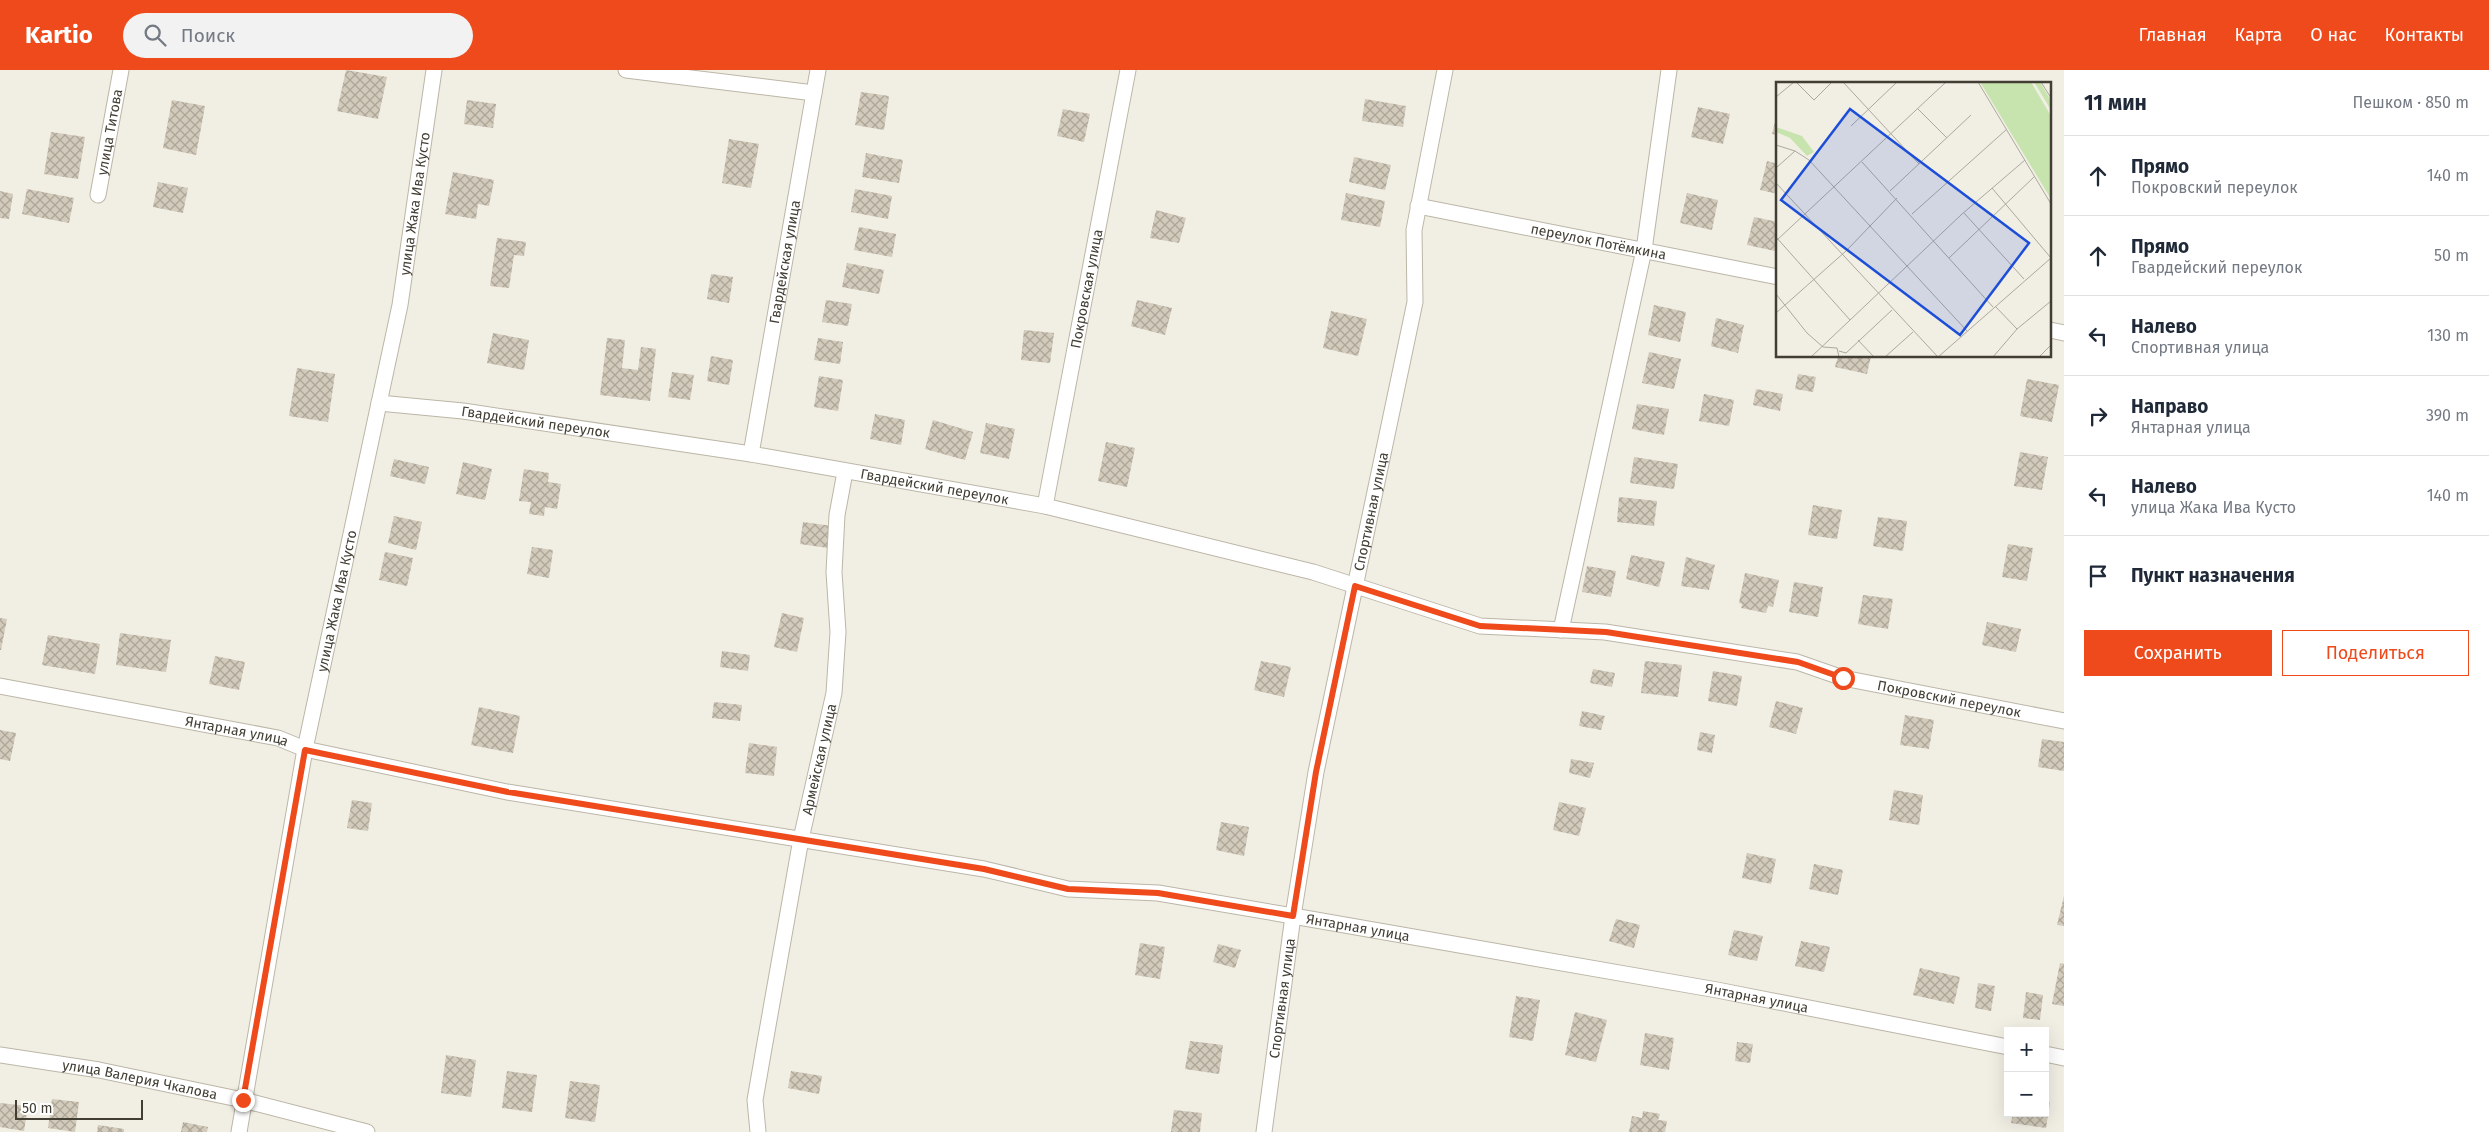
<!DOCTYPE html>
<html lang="ru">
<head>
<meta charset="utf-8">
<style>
  body { margin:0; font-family:"Fira Sans",sans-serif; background:#f2f2f3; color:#1f2937 }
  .controls { position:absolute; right:15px; bottom:15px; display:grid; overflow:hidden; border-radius:0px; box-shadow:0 5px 20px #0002 }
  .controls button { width:45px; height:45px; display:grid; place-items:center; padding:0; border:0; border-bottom:1px solid #e0e1e3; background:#fff; color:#1f2937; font:25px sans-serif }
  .scale { position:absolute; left:15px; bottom:12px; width:128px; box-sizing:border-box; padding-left:5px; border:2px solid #423e34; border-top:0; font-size:14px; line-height:18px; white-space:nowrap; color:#423e34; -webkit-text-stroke:4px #fff; paint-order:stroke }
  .stop { position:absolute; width:15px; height:15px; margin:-11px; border:4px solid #ef4a1c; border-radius:50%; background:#fff }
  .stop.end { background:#ef4a1c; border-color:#fff; box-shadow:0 1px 5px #0008 }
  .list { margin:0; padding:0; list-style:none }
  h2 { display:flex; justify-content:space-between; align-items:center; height:65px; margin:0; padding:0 20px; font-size:21px }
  h2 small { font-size:16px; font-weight:400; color:#747a83 }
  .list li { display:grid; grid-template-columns:32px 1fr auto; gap:15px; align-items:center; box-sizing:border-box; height:80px; padding:0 20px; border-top:1px solid #e0e1e3 }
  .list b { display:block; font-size:19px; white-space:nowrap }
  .list p { margin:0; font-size:16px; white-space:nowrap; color:#747a83 }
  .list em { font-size:16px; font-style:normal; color:#747a83 }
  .actions { display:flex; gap:10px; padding:15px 20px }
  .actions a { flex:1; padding:11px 0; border:1px solid #ef4a1c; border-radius:0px; text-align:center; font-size:18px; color:#ef4a1c }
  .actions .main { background:#ef4a1c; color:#fff }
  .icon { flex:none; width:28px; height:28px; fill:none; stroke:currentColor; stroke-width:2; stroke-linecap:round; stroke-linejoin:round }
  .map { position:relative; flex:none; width:2064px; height:1062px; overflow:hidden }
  header { display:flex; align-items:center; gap:30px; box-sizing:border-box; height:70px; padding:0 25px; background:#ef4a1c; color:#fff }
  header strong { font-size:24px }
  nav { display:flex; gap:28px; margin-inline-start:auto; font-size:18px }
  .search { width:350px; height:45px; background:#f2f2f3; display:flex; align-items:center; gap:12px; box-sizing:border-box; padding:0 18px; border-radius:28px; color:#747a83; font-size:19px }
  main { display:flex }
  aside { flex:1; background:#fff }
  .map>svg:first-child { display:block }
  .building { fill:url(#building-cross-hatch) }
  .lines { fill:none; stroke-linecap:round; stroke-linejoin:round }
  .minor-casing { stroke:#bcb6a7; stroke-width:17 }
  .minor { stroke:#fff; stroke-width:15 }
  .route { stroke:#ef4a1c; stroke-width:6 }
  .labels { text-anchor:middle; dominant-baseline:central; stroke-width:4; stroke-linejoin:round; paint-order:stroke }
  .street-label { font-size:14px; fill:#423e34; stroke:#fff }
  .inset-road { fill:none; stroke:#aba89e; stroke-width:1 }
  .view { fill:#1d4ed8; fill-opacity:0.15; stroke:#1d4ed8; stroke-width:2.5 }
  .inset-edge { fill:none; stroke:#423e34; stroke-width:2.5 }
</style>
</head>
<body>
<header>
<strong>Kartio</strong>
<div class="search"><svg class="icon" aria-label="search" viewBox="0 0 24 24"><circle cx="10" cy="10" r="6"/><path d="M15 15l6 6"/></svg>Поиск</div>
<nav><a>Главная</a><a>Карта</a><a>О нас</a><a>Контакты</a></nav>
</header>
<main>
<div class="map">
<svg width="2064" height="1062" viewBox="0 0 2064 1062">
  <defs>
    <pattern id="building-cross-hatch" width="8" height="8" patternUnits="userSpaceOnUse" patternTransform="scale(1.25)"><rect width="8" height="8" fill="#d2caba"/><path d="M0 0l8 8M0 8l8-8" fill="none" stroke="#aca598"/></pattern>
  </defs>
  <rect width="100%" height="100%" fill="#f1eee4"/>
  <!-- building -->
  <g class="building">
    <polygon points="346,0 387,7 378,49 337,41"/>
    <polygon points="861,22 889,26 884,60 855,55"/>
    <polygon points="1365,29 1406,36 1403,57 1362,51"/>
    <polygon points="172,30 205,36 196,85 163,78"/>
    <polygon points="467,30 496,34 493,58 464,54"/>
    <polygon points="1698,37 1730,44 1723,74 1691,67"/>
    <polygon points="1063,39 1090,44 1084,72 1057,66"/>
    <polygon points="1778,40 1778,65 1772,64"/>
    <polygon points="51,62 85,67 78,109 44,104"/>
    <polygon points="729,69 759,74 751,118 722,113"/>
    <polygon points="866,83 903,90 899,113 862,107"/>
    <polygon points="1354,87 1391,95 1385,120 1349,112"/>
    <polygon points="1767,91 1778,94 1778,124 1760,120"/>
    <polygon points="453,102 494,110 489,136 478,134 476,149 445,144"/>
    <polygon points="158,112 188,118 183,143 153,137"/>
    <polygon points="27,119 74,128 69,153 22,144"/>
    <polygon points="855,119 892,126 888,149 851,142"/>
    <polygon points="0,121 13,124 9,149 0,148"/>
    <polygon points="1346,123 1385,131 1380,157 1341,150"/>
    <polygon points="1687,123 1718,130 1712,160 1680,153"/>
    <polygon points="1156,140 1186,148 1179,173 1150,168"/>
    <polygon points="1754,147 1778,152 1775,181 1747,175"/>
    <polygon points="859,157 896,164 892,187 854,180"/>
    <polygon points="497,168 526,172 524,186 514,185 509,218 490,216"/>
    <polygon points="847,193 884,200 879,224 842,217"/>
    <polygon points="711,204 733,207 729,233 707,229"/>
    <polygon points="826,230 852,234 848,256 822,252"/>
    <polygon points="1137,230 1172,238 1165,265 1131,256"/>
    <polygon points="1654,235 1686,242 1680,272 1648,265"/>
    <polygon points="1331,241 1367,249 1358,286 1323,278"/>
    <polygon points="1716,248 1744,255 1738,283 1711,276"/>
    <polygon points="1024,260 1054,263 1050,293 1021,290"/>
    <polygon points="493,263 529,270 524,300 487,293"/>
    <polygon points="607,268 625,270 622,298 638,300 641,277 656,279 650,331 600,325"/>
    <polygon points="818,268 843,272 840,294 814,290"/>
    <polygon points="1649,282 1681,289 1674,319 1642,313"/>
    <polygon points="711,286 733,290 729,315 707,311"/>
    <polygon points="1838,286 1871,286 1867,304 1835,297"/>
    <polygon points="297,298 335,304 328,352 289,346"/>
    <polygon points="672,302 694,305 690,330 668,327"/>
    <polygon points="1798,304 1816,307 1813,322 1795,319"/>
    <polygon points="819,306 843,310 838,341 814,337"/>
    <polygon points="2027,309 2059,315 2052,352 2020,346"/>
    <polygon points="1756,319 1783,324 1780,341 1753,335"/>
    <polygon points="1704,324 1734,330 1729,356 1699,351"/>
    <polygon points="1637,334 1669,339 1664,365 1632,359"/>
    <polygon points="875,344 905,350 901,375 870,369"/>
    <polygon points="933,350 973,362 965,390 925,379"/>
    <polygon points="986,353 1015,359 1009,389 980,383"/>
    <polygon points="1106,372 1135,378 1127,417 1098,411"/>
    <polygon points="2020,382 2048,387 2042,420 2014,416"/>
    <polygon points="1634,387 1678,394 1674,419 1630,413"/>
    <polygon points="394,389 429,397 425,414 390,406"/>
    <polygon points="463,392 492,399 485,430 456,424"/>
    <polygon points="524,399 549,403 548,412 561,414 557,439 545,437 544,446 529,444 531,432 519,431"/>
    <polygon points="1619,427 1657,431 1654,456 1617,452"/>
    <polygon points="1813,435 1842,440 1837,469 1808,465"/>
    <polygon points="394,446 422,452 416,480 388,473"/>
    <polygon points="1878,447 1907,451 1903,481 1873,476"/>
    <polygon points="803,452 832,456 828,478 800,474"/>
    <polygon points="2008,474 2033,478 2027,511 2002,507"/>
    <polygon points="532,477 553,480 549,508 527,504"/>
    <polygon points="385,482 413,488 407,516 379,510"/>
    <polygon points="1631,485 1665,492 1659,517 1626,509"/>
    <polygon points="1686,487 1715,495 1709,520 1681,516"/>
    <polygon points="1587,496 1616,501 1611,527 1582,522"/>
    <polygon points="1745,503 1779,510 1773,537 1768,536 1766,543 1741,538 1742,534 1739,533"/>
    <polygon points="1794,512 1823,517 1818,547 1789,542"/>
    <polygon points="1863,525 1893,529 1888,559 1858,554"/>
    <polygon points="782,543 804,548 797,582 774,577"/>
    <polygon points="0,548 7,549 1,580 0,580"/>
    <polygon points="1987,552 2021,559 2016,582 1982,575"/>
    <polygon points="120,563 171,570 166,602 116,595"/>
    <polygon points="48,565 100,574 95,604 42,595"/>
    <polygon points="722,581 750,585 748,601 720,597"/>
    <polygon points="215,586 245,592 239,620 209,614"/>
    <polygon points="1261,591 1291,597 1284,627 1254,620"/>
    <polygon points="1645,591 1682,595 1678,627 1641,623"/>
    <polygon points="1593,599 1615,603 1612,617 1590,613"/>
    <polygon points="1713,601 1742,606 1737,636 1708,631"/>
    <polygon points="1776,631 1803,638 1796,664 1769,657"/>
    <polygon points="714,632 742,635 740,651 712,648"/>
    <polygon points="479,637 520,646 513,683 471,675"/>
    <polygon points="1582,641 1605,646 1601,660 1579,656"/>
    <polygon points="1905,645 1934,650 1929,679 1900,675"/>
    <polygon points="0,660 16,663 10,691 0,689"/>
    <polygon points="1700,662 1715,665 1712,683 1697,680"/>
    <polygon points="2042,669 2064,672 2064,701 2038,697"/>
    <polygon points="749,673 777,677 774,706 745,703"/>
    <polygon points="1571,689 1594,693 1590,708 1569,703"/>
    <polygon points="1894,720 1923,725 1919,755 1889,750"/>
    <polygon points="352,730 372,733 368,761 347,758"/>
    <polygon points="1559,732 1586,738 1579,766 1553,760"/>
    <polygon points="1221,752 1249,757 1244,786 1216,780"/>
    <polygon points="1747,783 1776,789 1771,814 1742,808"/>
    <polygon points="1814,794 1843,800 1838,825 1809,819"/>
    <polygon points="2064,826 2064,856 2057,855"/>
    <polygon points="1616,849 1640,855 1634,878 1609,871"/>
    <polygon points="1734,860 1763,866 1757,891 1728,885"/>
    <polygon points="1801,871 1830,877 1824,902 1795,896"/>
    <polygon points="1140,873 1165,877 1160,909 1135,905"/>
    <polygon points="1218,874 1241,880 1235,898 1213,892"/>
    <polygon points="2060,893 2064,894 2064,936 2052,934"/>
    <polygon points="1920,898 1960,907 1954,934 1913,925"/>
    <polygon points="1978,913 1995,916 1991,941 1975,938"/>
    <polygon points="2026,922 2043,925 2040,950 2023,948"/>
    <polygon points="1516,926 1540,930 1533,971 1509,967"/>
    <polygon points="1575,942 1607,950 1596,992 1565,985"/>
    <polygon points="1645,963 1674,968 1669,1000 1640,995"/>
    <polygon points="1190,971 1223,975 1219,1004 1185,999"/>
    <polygon points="1737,972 1753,974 1750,993 1735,991"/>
    <polygon points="446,985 476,990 471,1027 441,1023"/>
    <polygon points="507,1001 537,1005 532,1042 502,1038"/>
    <polygon points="791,1001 822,1006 819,1024 788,1018"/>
    <polygon points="570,1011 600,1015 595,1052 565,1048"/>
    <polygon points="52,1029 79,1032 75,1062 48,1058"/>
    <polygon points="2045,1031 2050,1032 2046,1058 2011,1053 2013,1043 2045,1043"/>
    <polygon points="0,1033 28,1036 24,1061 0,1057"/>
    <polygon points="1174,1040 1202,1043 1200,1062 1171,1062"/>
    <polygon points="1643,1041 1660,1044 1658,1050 1667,1051 1665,1062 1629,1062 1632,1046 1642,1048"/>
    <polygon points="183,1052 208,1057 207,1062 181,1062"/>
    <polygon points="98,1055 124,1059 124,1062 97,1062"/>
  </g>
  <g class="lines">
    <defs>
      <g id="minor">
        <polyline points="626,0 814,23"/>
        <path id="s1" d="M98,125L121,0"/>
        <path id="s2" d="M1418,136L1778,207"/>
        <polyline points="2050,260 2064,263"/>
        <path id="s3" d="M379,333L463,341L751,384L1045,436L1313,502L1480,556L1605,562L1797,592L1843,608L2064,651"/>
        <path id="s4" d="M751,384L818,0"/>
        <path id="s5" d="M1045,436L1128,0"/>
        <polyline points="1561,560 1644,180 1669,0"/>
        <path id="s6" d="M0,616L278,668L305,679L507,722L984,799L1068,819L1158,823L1293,846L1717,920L2008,977"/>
        <polyline points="2045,984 2064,988"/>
        <path id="s7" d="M0,985L99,1000L243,1030L367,1062"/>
        <path id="s8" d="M239,1062L305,679L400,235L434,0"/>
        <path id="s9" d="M758,1062L755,1030L763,984L801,769L834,623L838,562L834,502L837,445L845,402"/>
        <path id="s10" d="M1264,1062L1293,846L1316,702L1415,232L1414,160L1445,0"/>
      </g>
    </defs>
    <!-- minor casing -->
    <use href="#minor" class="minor-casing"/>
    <!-- minor -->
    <use href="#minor" class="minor"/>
  </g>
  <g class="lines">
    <!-- route -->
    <polyline class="route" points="243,1030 305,680 508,722 984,799 1068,819 1158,823 1293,846 1316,702 1355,516 1480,556 1606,562 1798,592 1843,608"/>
  </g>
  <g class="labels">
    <!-- street labels -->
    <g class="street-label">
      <text stroke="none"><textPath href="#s1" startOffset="64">улица Титова</textPath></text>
      <text stroke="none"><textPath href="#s8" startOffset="945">улица Жака Ива Кусто</textPath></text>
      <text stroke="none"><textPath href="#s2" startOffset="184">переулок Потёмкина</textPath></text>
      <text stroke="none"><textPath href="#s4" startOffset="195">Гвардейская улица</textPath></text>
      <text stroke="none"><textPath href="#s5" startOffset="221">Покровская улица</textPath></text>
      <text stroke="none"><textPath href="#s3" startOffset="158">Гвардейский переулок</textPath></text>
      <text stroke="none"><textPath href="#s3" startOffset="562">Гвардейский переулок</textPath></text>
      <text stroke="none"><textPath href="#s10" startOffset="630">Спортивная улица</textPath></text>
      <text stroke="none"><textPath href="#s8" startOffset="540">улица Жака Ива Кусто</textPath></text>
      <text stroke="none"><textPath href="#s3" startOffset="1602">Покровский переулок</textPath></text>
      <text stroke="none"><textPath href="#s6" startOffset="241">Янтарная улица</textPath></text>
      <text stroke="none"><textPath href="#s9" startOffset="379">Армейская улица</textPath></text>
      <text stroke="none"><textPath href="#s6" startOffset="1381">Янтарная улица</textPath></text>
      <text stroke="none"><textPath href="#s6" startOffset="1786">Янтарная улица</textPath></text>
      <text stroke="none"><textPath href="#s10" startOffset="135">Спортивная улица</textPath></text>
      <text stroke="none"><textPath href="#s7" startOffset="142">улица Валерия Чкалова</textPath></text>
    </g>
  </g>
  <!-- overview -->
  <g transform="translate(1776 12)">
    <rect width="275" height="275" fill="#f1eee4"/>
    <path d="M204,0H255L275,34V117Z" fill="#c8e4ae"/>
    <path d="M258,0H264L275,19V28ZM0,45L26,54L38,70L31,74L14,56L0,50Z" fill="#c8e4ae"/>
    <path class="inset-road" d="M20,0L38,18L56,0M67,0L143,82M202,0L275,122M265,0L275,16M0,15L18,0M142,27L171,56M75,44L121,0M0,63L19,69L33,78L191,249M86,80L217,225M0,86L19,69M0,101L162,275M216,106L275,176M114,109L195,33M188,131L248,197M136,132L231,47M0,155L74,238M0,159L170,0M173,176L258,95M0,212L31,251L47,265L61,266L63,275M219,224L241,247M0,231L70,169L121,116M82,258L98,275M63,269L70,271L116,228M35,275L186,132L249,78M109,275L137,250M162,275L275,176M217,275L241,247L275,219M263,275L275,263"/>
    <path class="view" d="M74,27L253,161L184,253L5,118Z"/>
    <rect width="275" height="275" class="inset-edge"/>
  </g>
</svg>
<div class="controls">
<button>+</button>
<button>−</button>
</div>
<div class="scale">50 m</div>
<div class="stop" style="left:1843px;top:608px"></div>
<div class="stop end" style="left:243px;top:1030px"></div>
</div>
<aside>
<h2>11 мин<small>Пешком · 850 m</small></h2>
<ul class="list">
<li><svg class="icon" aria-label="ahead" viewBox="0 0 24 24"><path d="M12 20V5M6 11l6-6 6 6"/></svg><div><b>Прямо</b><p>Покровский переулок</p></div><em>140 m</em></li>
<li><svg class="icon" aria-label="ahead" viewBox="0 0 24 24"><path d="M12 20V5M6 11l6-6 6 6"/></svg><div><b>Прямо</b><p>Гвардейский переулок</p></div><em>50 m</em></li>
<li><svg class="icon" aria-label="left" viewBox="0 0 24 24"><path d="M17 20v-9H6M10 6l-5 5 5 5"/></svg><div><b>Налево</b><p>Спортивная улица</p></div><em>130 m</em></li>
<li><svg class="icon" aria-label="right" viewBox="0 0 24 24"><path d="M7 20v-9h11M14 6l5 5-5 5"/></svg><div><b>Направо</b><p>Янтарная улица</p></div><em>390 m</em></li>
<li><svg class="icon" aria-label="left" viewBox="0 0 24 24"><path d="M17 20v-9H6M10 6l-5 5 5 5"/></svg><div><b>Налево</b><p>улица Жака Ива Кусто</p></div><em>140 m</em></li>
<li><svg class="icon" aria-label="arrive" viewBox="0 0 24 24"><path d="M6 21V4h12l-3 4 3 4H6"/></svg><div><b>Пункт назначения</b></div></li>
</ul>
<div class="actions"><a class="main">Сохранить</a><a>Поделиться</a></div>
</aside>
</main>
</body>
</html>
